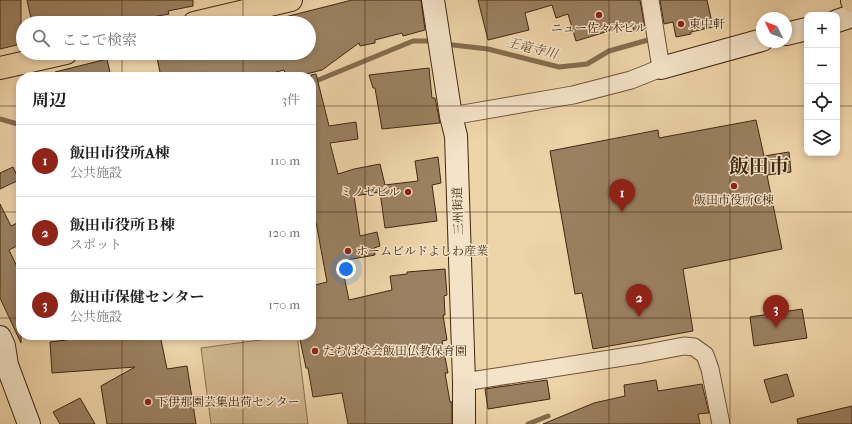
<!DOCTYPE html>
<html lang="ja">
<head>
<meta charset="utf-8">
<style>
  body { margin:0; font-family:"IM FELL French Canon","Noto Serif JP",serif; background:#f6f6f6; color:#222 }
  .controls { position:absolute; right:12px; top:12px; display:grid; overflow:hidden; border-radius:8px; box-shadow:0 2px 6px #0003 }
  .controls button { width:36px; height:36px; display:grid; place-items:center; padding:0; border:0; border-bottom:1px solid #e0e0e0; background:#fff; color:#222; font:20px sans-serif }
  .compass { position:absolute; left:756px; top:12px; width:36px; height:36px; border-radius:50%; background:#fff; box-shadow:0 2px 6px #0003; rotate:313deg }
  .you { position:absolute; left:346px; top:269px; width:14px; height:14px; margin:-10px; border:3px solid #fff; border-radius:50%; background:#1a73e8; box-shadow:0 0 0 6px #1a73e833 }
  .badge { display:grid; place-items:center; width:26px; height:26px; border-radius:50%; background:#8f2418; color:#fff; font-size:13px; font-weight:700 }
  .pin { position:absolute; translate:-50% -33px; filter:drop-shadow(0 1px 2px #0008) }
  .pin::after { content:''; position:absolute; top:21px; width:14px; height:12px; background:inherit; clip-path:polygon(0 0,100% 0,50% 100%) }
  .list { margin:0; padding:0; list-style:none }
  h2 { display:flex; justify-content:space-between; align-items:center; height:52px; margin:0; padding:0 16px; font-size:17px }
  h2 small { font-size:13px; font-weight:400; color:#767676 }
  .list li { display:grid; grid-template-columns:26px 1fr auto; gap:12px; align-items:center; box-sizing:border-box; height:72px; padding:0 16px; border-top:1px solid #e0e0e0 }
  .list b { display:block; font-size:15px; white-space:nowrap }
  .list p { margin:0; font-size:13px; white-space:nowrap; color:#767676 }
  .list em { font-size:13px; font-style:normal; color:#767676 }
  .icon { flex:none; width:22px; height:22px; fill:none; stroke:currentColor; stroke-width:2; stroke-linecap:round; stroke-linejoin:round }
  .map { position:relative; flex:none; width:852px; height:424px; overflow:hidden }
  .search { position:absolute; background:#fff; box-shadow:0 2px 6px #0003; left:16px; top:16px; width:300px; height:44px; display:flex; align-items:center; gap:10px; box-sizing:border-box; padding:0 14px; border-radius:22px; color:#767676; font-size:15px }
  .panel { position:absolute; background:#fff; box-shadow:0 2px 6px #0003; left:16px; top:72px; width:300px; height:268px; border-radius:16px }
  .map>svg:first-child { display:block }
  .park { fill:#d1b78f; stroke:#897050 }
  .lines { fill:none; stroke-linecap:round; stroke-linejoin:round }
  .stream { stroke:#856c4e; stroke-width:5 }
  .building { fill:#9b8161; stroke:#412812 }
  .street-casing { stroke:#6c5338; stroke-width:19 }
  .secondary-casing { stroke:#412812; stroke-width:24 }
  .primary-casing { stroke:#412812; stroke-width:24 }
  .highway-casing { stroke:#412812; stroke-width:24 }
  .street { stroke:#f4e3c7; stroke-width:17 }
  .secondary { stroke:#f4e3c7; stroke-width:22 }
  .primary { stroke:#eed4a9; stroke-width:22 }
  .highway { stroke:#eed4a9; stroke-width:22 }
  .grid { fill:none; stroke:#412812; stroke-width:1; stroke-opacity:0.55 }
  .poi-dot { fill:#8f2418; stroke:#f4e3c7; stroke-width:1.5 }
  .labels { text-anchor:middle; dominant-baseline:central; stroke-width:3; stroke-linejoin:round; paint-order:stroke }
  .poi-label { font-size:12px; fill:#412812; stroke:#f4e3c7; text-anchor:start }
  .street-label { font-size:12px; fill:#412812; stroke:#f4e3c7 }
  .water-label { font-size:13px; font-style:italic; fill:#634a30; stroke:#f4e3c7 }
  .town-label { font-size:20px; font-weight:bold; fill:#412812; stroke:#f4e3c7 }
</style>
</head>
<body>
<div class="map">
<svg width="852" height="424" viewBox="0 0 852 424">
  <rect width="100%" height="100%" fill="#eed4a9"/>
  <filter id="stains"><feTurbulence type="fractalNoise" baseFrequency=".005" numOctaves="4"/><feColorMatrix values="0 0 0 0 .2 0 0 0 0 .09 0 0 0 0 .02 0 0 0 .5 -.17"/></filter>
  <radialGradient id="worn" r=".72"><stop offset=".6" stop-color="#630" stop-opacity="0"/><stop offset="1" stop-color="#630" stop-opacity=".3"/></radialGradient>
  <!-- park -->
  <polygon class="park" points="297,335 308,424 211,424 201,348"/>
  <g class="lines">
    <!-- stream -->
    <g class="stream">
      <polyline points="453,45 488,49 559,67 587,64 609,51 648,40"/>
      <polyline points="311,83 413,41 432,41"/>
      <polyline points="0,119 21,125"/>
      <polyline points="528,424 548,416"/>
    </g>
  </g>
  <!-- building -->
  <g class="building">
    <polygon points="0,0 21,0 21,44 0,49"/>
    <polygon points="27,0 193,0 193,6 168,11 169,14 135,20 134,17 101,23 32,23"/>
    <polygon points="352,0 421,0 425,30 403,36 402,33 375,40 375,43 360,46 359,43 322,70 295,77 286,77 284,70 257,77 161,77 156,53 276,53 277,56 290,53 309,53 309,23 282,23 281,18"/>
    <polygon points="478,0 640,0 645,29 634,32 632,24 576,41 568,14 556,18 552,5 525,13 529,30 488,40"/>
    <polygon points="660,0 707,0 713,27 691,32 691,34 676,37 673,22 664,24"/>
    <polygon points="107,59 111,77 55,77 55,72"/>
    <polygon points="429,68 432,98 435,98 440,123 382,129 375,88 373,88 369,75"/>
    <polygon points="316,74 329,126 356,122 358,139 330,143 338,174 354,169 380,164 385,185 418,181 415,161 438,157 441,183 432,185 437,221 385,228 380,192 354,196 360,236 377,232 380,246 374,248 375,255 341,261 349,300 392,290 390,276 407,274 407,272 445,269 447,295 444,296 445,315 443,315 447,340 442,341 448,373 445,373 450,402 452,402 452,424 348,424 342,393 313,397 308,368 306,368 299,335 311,335 311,319 314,319 311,304 311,286 327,282 316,222 311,223 311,75"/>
    <polygon points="756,120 764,156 789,152 791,172 767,175 782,249 683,269 693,331 593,349 582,293 575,294 550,151 658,130 659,138"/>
    <polygon points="13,167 19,180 0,189 0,173"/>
    <polygon points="0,204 11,226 21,221 21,244 9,250 21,275 21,343 0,298"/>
    <polygon points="802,309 807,338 754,346 750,317"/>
    <polygon points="102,335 160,335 167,369 187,366 196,424 107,424 101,386 135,367 52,373 50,342"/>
    <polygon points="787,374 794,396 771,403 764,380"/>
    <polygon points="547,380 550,399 488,409 485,389"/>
    <polygon points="656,380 658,391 702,384 709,413 698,414 700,424 543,424 594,403 625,396 624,385"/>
    <polygon points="80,398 95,424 60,424 53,412"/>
    <polygon points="852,406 852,424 798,424 797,419"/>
  </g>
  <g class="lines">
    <defs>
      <g id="street">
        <polyline points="451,116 573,95 631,80 661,68 650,0"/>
        <polyline points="464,382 642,354 684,346 694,347 705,355 710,369 721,424"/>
      </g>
      <g id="secondary">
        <polyline points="433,0 451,116 456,136 464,382 464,424"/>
        <polyline points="837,21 852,16"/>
        <polyline points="786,34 807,29"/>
        <polyline points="661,68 762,40"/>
        <polyline points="0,337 4,346 7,365 29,424"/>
      </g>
      <g id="primary">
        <polyline points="194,23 291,0"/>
        <polyline points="0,68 66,53"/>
      </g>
      <polyline id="highway" points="852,0 852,1"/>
    </defs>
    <!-- street casing -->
    <use href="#street" class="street-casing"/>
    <!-- secondary casing -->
    <use href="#secondary" class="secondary-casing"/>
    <!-- primary casing -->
    <use href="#primary" class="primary-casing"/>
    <!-- highway casing -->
    <use href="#highway" class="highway-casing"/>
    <!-- street -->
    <use href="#street" class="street"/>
    <!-- secondary -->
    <use href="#secondary" class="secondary"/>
    <!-- primary -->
    <use href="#primary" class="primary"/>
    <!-- highway -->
    <use href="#highway" class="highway"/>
  </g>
  <!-- grid -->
  <path class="grid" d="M122,0V23M243,0V23M365,0V424M487,0V424M609,0V424M730,0V424M122,53V77M243,53V77M0,106H21M311,106H807M837,106H852M0,212H21M311,212H852M0,318H21M311,318H852M122,335V424M243,335V424"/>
  <!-- markers -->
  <g class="poi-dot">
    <circle cx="599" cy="15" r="4"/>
    <circle cx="681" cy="24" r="4"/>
    <circle cx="734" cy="186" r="4"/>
    <circle cx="408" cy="192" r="4"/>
    <circle cx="348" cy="251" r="4"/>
    <circle cx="315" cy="351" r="4"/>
    <circle cx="148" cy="402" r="4"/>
  </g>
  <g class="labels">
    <!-- poi labels -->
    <g class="poi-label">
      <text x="689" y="24">東中軒</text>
      <text x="599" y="28" text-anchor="middle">ニュー佐々木ビル</text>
      <text x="400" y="192" text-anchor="end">ミノゼビル</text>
      <text x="734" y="200" text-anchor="middle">飯田市役所C棟</text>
      <text x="356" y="251">ホームビルドよしわ産業</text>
      <text x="323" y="351">たちばな会飯田仏教保育園</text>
      <text x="156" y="402">下伊那園芸集出荷センター</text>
    </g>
    <!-- street labels -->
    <g class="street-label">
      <text transform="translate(458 211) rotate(-92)">三州街道</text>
    </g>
    <!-- water labels -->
    <g class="water-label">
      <text transform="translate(532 48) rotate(14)">王竜寺川</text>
    </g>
    <!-- town labels -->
    <g class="town-label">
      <text x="759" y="166">飯田市</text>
    </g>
  </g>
  <rect width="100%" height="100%" filter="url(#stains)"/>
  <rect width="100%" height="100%" fill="url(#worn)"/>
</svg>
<div class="controls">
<button>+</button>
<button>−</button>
<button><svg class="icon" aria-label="locate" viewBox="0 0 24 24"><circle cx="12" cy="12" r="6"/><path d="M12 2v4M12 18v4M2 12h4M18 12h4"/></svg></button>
<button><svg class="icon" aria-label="layers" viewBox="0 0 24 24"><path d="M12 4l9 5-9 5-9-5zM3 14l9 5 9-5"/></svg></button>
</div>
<svg class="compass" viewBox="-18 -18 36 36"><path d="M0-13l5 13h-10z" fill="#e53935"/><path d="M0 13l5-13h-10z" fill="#767676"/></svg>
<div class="you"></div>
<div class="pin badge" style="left:622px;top:212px">1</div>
<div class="pin badge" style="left:639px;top:317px">2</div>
<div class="pin badge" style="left:776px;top:328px">3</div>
<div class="search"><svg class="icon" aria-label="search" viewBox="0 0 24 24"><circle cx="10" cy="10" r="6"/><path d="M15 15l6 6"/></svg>ここで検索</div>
<section class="panel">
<h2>周辺<small>3件</small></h2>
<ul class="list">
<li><span class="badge">1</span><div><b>飯田市役所A棟</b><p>公共施設</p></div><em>110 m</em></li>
<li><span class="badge">2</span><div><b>飯田市役所Ｂ棟</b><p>スポット</p></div><em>120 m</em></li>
<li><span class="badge">3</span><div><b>飯田市保健センター</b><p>公共施設</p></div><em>170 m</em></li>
</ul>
</section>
</div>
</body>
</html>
